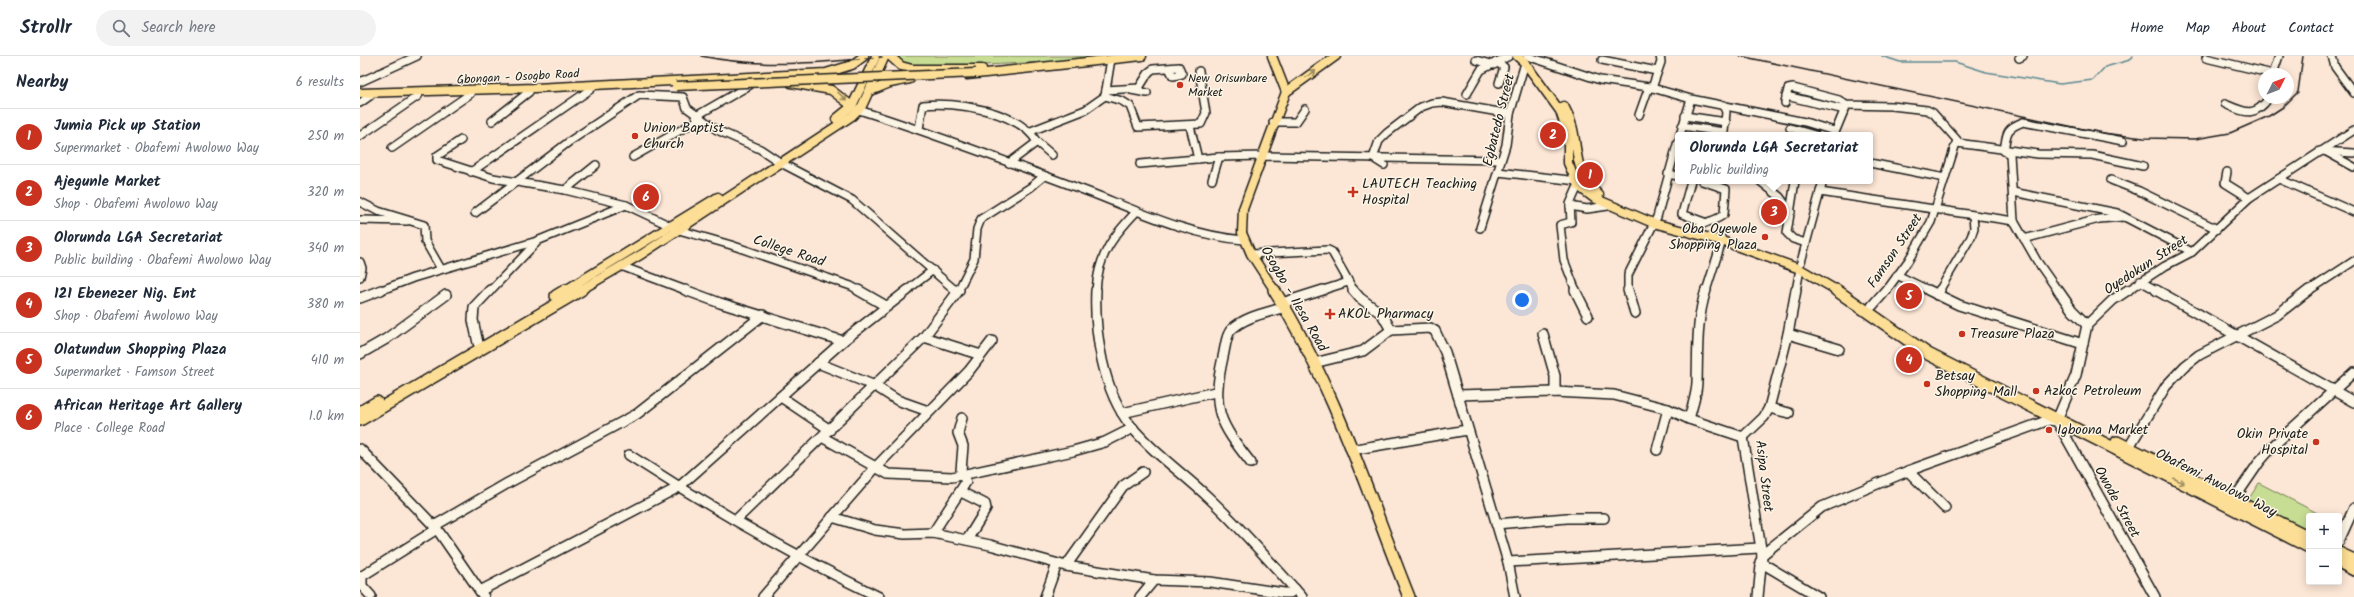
<!DOCTYPE html>
<html lang="en">
<head>
<meta charset="utf-8">
<style>
  body { margin:0; font-family:Kalam,sans-serif; background:#f2f2f3; color:#1f2937 }
  .controls { position:absolute; right:12px; bottom:12px; display:grid; overflow:hidden; border-radius:4px; box-shadow:0 2px 10px #0003 }
  .controls button { width:36px; height:36px; display:grid; place-items:center; padding:0; border:0; border-bottom:1px solid #e0e1e3; background:#fff; color:#1f2937; font:20px sans-serif }
  .compass { position:absolute; left:1898px; top:12px; width:36px; height:36px; border-radius:50%; background:#fff; box-shadow:0 2px 10px #0003; rotate:48deg }
  .you { position:absolute; left:1162px; top:244px; width:14px; height:14px; margin:-10px; border:3px solid #fff; border-radius:50%; background:#1a73e8; box-shadow:0 0 0 6px #1a73e833 }
  .badge { display:grid; place-items:center; width:26px; height:26px; border-radius:50%; background:#c8321e; color:#fff; font-size:13px; font-weight:700 }
  .pin { position:absolute; translate:-50% -50%; border:2px solid #fff; box-shadow:0 1px 4px #0006 }
  .popup { position:absolute; left:1315px; top:76px; width:198px; height:52px; box-sizing:border-box; display:grid; place-content:center; border-radius:4px; background:#fff; filter:drop-shadow(0 1px 3px #0005); font-size:13px; white-space:nowrap; color:#747a83 }
  .popup b { font-size:15px; color:#1f2937 }
  .popup::after { content:''; position:absolute; left:50%; top:100%; margin-left:-8px; border:8px solid transparent; border-top-color:#fff }
  .list { margin:0; padding:0; list-style:none }
  h2 { display:flex; justify-content:space-between; align-items:center; height:52px; margin:0; padding:0 16px; font-size:17px }
  h2 small { font-size:13px; font-weight:400; color:#747a83 }
  .list li { display:grid; grid-template-columns:26px 1fr auto; gap:12px; align-items:center; box-sizing:border-box; height:56px; padding:0 16px; border-top:1px solid #e0e1e3 }
  .list b { display:block; font-size:15px; white-space:nowrap }
  .list p { margin:0; font-size:13px; white-space:nowrap; color:#747a83 }
  .list em { font-size:13px; font-style:normal; color:#747a83 }
  .icon { flex:none; width:22px; height:22px; fill:none; stroke:currentColor; stroke-width:2; stroke-linecap:round; stroke-linejoin:round }
  .map { position:relative; flex:none; width:1994px; height:541px; overflow:hidden }
  header { display:flex; align-items:center; gap:24px; box-sizing:border-box; height:56px; padding:0 20px; background:#fff; border-bottom:1px solid #e0e1e3 }
  header strong { font-size:19px }
  nav { display:flex; gap:22px; margin-inline-start:auto; font-size:14px }
  .search { width:280px; height:36px; background:#f2f2f3; display:flex; align-items:center; gap:10px; box-sizing:border-box; padding:0 14px; border-radius:22px; color:#747a83; font-size:15px }
  main { display:flex }
  aside { flex:1; background:#fff }
  .map>svg:first-child { display:block }
  .green { fill:#c7dd93; stroke:#727c58 }
  .lines { fill:none; stroke-linecap:round; stroke-linejoin:round }
  .stream { stroke:#5a8a92; stroke-width:1.5 }
  .minor-far1-casing { stroke:#1c1c1c; stroke-width:10 }
  .minor-casing { stroke:#1c1c1c; stroke-width:12 }
  .major-far1-casing { stroke:#1c1c1c; stroke-width:11 }
  .major-casing { stroke:#1c1c1c; stroke-width:14 }
  .minor-far1 { stroke:#fcf5e5; stroke-width:7 }
  .minor { stroke:#fcf5e5; stroke-width:9 }
  .major-far1 { stroke:#fdde96; stroke-width:8 }
  .major { stroke:#fdde96; stroke-width:11 }
  .rail { stroke:#1c1c1c; stroke-width:1.5 }
  .major-bridge-casing { stroke:#1c1c1c; stroke-width:11; stroke-linecap:butt }
  .major-bridge { stroke:#fdde96; stroke-width:8 }
  .oneway { stroke:#98875f }
  .poi-dot { fill:#c8321e; stroke:#fcf5e5; stroke-width:1.5 }
  .labels { text-anchor:middle; dominant-baseline:central; stroke-width:3; stroke-linejoin:round; paint-order:stroke }
  .far-street-label { font-size:12px; fill:#1c1c1c; stroke:#fcf5e5 }
  .far-poi-label { font-size:12px; fill:#1c1c1c; stroke:#fcf5e5; text-anchor:start }
  .street-label { font-size:14px; fill:#1c1c1c; stroke:#fcf5e5 }
  .poi-label { font-size:14px; fill:#1c1c1c; stroke:#fcf5e5; text-anchor:start }
</style>
</head>
<body>
<header>
<strong>Strollr</strong>
<div class="search"><svg class="icon" aria-label="search" viewBox="0 0 24 24"><circle cx="10" cy="10" r="6"/><path d="M15 15l6 6"/></svg>Search here</div>
<nav><a>Home</a><a>Map</a><a>About</a><a>Contact</a></nav>
</header>
<main>
<aside>
<h2>Nearby<small>6 results</small></h2>
<ul class="list">
<li><span class="badge">1</span><div><b>Jumia Pick up Station</b><p>Supermarket · Obafemi Awolowo Way</p></div><em>250 m</em></li>
<li><span class="badge">2</span><div><b>Ajegunle Market</b><p>Shop · Obafemi Awolowo Way</p></div><em>320 m</em></li>
<li><span class="badge">3</span><div><b>Olorunda LGA Secretariat</b><p>Public building · Obafemi Awolowo Way</p></div><em>340 m</em></li>
<li><span class="badge">4</span><div><b>121 Ebenezer Nig. Ent</b><p>Shop · Obafemi Awolowo Way</p></div><em>380 m</em></li>
<li><span class="badge">5</span><div><b>Olatundun Shopping Plaza</b><p>Supermarket · Famson Street</p></div><em>410 m</em></li>
<li><span class="badge">6</span><div><b>African Heritage Art Gallery</b><p>Place · College Road</p></div><em>1.0 km</em></li>
</ul>
</aside>
<div class="map">
<svg width="1994" height="541" viewBox="0 0 1994 541">
  <rect width="100%" height="100%" fill="#fce6d5"/>
  <filter id="ink" filterUnits="userSpaceOnUse"><feTurbulence type="fractalNoise" baseFrequency=".025" numOctaves="2"/><feDisplacementMap in="SourceGraphic" scale="8" xChannelSelector="R" yChannelSelector="G"/><feConvolveMatrix kernelMatrix="1 2 1 2 8 2 1 2 1" color-interpolation-filters="sRGB"/></filter>
  <g filter="url(#ink)">
    <!-- green -->
    <g class="green">
      <polygon points="535,0 750,0 688,6 560,12 545,9"/>
      <polygon points="1899,427 1963,460 1949,460 1949,476 1888,444"/>
    </g>
    <g class="lines">
      <!-- stream -->
      <polyline class="stream" points="1522,0 1540,6 1595,6 1626,16 1700,28 1733,24 1745,11 1770,4 1773,0"/>
      <defs>
        <g id="minor-far1">
          <polyline points="1167,0 1240,24 1289,31 1331,43 1445,66 1474,75"/>
          <polyline points="1972,0 1975,11 1994,37"/>
          <polyline points="1659,2 1663,0"/>
          <polyline points="1846,2 1913,18"/>
          <polyline points="1116,4 1134,9"/>
          <polyline points="1242,4 1297,15"/>
          <polyline points="1136,6 1144,11 1139,27"/>
          <polyline points="1913,18 1919,0"/>
          <polyline points="0,26 57,0"/>
          <polyline points="1292,32 1301,6 1300,0"/>
          <polyline points="746,34 779,32 789,16 793,13 819,11 822,18 813,20 809,12"/>
          <polyline points="771,34 787,37"/>
          <polyline points="1107,38 1121,14 1149,0"/>
          <polyline points="745,40 762,45 770,50 778,71 841,68 846,57 839,15"/>
          <polyline points="1426,40 1485,54"/>
          <polyline points="0,47 10,40"/>
          <polyline points="1425,47 1428,33 1433,32 1479,44 1486,49 1532,50 1567,54 1573,57 1597,84 1571,166 1548,205 1526,235"/>
          <path d="M1865,48C1886,57 1894,62 1909,42"/>
          <path d="M499,54C578,79 656,109 734,138C782,157 832,180 884,184"/>
          <polyline points="1279,59 1289,31"/>
          <polyline points="336,60 390,29"/>
          <polyline points="1325,60 1366,66"/>
          <polyline points="132,65 169,36"/>
          <polyline points="913,66 936,66 945,53"/>
          <polyline points="830,70 838,103"/>
          <polyline points="1322,70 1364,76 1366,56 1363,49"/>
          <polyline points="1430,72 1455,79"/>
          <path d="M559,73L563,49C595,45 659,55 677,86L649,107"/>
          <polyline points="671,75 725,54 745,40 751,3"/>
          <polyline points="1320,79 1331,43"/>
          <polyline points="1474,79 1486,50"/>
          <polyline points="0,80 58,40"/>
          <polyline points="101,84 77,100 77,104 133,122 205,134 266,149 319,174 371,189 491,230 500,235"/>
          <polyline points="677,86 692,99"/>
          <polyline points="1597,87 1678,98 1732,99 1783,110"/>
          <polyline points="32,92 110,38"/>
          <polyline points="1960,95 1994,97"/>
          <polyline points="1965,95 1994,111"/>
          <polyline points="273,101 340,63"/>
          <polyline points="1510,107 1585,122"/>
          <polyline points="780,108 859,101 904,100 1140,104"/>
          <polyline points="1024,109 1013,102 1019,85 1027,77 1061,51 1072,47 1082,46 1150,58"/>
          <polyline points="111,116 231,33"/>
          <polyline points="1138,116 1218,125"/>
          <polyline points="1867,116 1865,127 1889,142"/>
          <polyline points="1308,118 1318,120"/>
          <polyline points="1919,123 1994,156"/>
          <polyline points="852,124 859,101"/>
          <polyline points="1751,124 1779,135 1857,173"/>
          <polyline points="1331,125 1322,158 1344,166"/>
          <polyline points="1400,125 1420,141 1431,156"/>
          <polyline points="1435,125 1427,177 1433,183 1446,187"/>
          <polyline points="205,134 236,109"/>
          <polyline points="1460,136 1654,165"/>
          <polyline points="1653,136 1757,157 1832,196"/>
          <polyline points="0,146 18,155 64,169 65,185 81,213"/>
          <polyline points="1210,150 1227,153 1248,150"/>
          <polyline points="115,157 210,85 279,39 323,41 327,52 357,74 400,93 421,107 492,144 596,235"/>
          <polyline points="0,164 47,165"/>
          <polyline points="1120,172 1146,89 1150,58 1165,7"/>
          <path d="M1337,172C1346,164 1356,166 1364,158L1366,133L1342,125"/>
          <polyline points="1664,183 1739,163 1764,161"/>
          <polyline points="891,198 968,194 972,196 994,235"/>
          <polyline points="0,206 2,212 0,221"/>
          <polyline points="1441,206 1463,125"/>
          <polyline points="261,210 328,235"/>
          <polyline points="1537,219 1570,235"/>
          <polyline points="1780,225 1798,235"/>
          <polyline points="19,235 53,222 177,185 266,149"/>
          <polyline points="130,235 177,186"/>
          <polyline points="546,235 573,214"/>
          <polyline points="598,235 614,203 617,173 621,163 671,131 684,120"/>
          <path d="M736,235C738,199 753,180 777,155"/>
          <polyline points="960,235 988,226"/>
          <polyline points="1216,235 1204,204 1200,169 1211,166 1210,148 1218,130"/>
          <polyline points="1268,235 1268,219 1297,161 1318,85"/>
          <polyline points="1346,235 1362,185 1360,178"/>
          <polyline points="1436,235 1440,213"/>
          <polyline points="1579,235 1611,181 1614,172 1613,160"/>
          <path d="M1698,235L1677,205L1654,165L1650,98L1644,95C1647,77 1645,73 1663,66L1763,85"/>
          <polyline points="1767,235 1805,210 1832,196 1889,142 1994,74"/>
          <polyline points="1948,235 1994,205"/>
        </g>
        <g id="minor">
          <polyline points="325,234 360,247 483,285"/>
          <polyline points="498,234 526,250"/>
          <polyline points="595,234 597,236"/>
          <path d="M736,234C734,277 743,335 771,370C793,397 823,417 849,442C882,473 911,507 942,541"/>
          <polyline points="993,234 1000,242 1022,258 1031,274"/>
          <polyline points="1215,234 1228,260"/>
          <polyline points="1268,234 1275,257"/>
          <polyline points="1568,234 1599,249 1723,288"/>
          <polyline points="1698,234 1712,254 1727,269"/>
          <polyline points="1796,234 1994,346"/>
          <polyline points="1577,239 1580,234"/>
          <polyline points="0,242 21,234"/>
          <polyline points="922,247 963,234"/>
          <polyline points="1512,250 1526,234"/>
          <polyline points="1183,278 1195,320 1195,336"/>
          <polyline points="1428,278 1479,293"/>
          <polyline points="564,281 621,299"/>
          <polyline points="118,287 113,264 114,251 130,234"/>
          <polyline points="0,298 26,283 86,239"/>
          <polyline points="458,307 515,330 537,344 568,355"/>
          <polyline points="954,307 1003,295 1031,274 1070,272 1075,275 1085,296 1148,506 1155,541"/>
          <polyline points="1098,339 1195,336 1254,339 1308,353 1329,363 1383,381"/>
          <polyline points="421,341 470,374"/>
          <polyline points="1409,352 1429,357"/>
          <polyline points="762,357 855,336"/>
          <polyline points="1699,359 1716,319 1727,269 1753,244 1768,234"/>
          <path d="M1329,363C1332,351 1337,338 1337,326C1338,295 1336,265 1346,234"/>
          <polyline points="1696,363 1795,541"/>
          <polyline points="462,381 528,418 592,421 713,395 745,386 773,372"/>
          <polyline points="1383,381 1404,361 1409,352 1428,278 1436,234"/>
          <polyline points="1383,381 1402,499 1398,541"/>
          <polyline points="1769,391 1806,330 1825,310 1839,299 1917,259 1949,234"/>
          <polyline points="0,393 77,473 124,541"/>
          <polyline points="991,394 1107,374"/>
          <polyline points="1297,394 1308,353"/>
          <path d="M269,399C349,451 433,499 519,541"/>
          <path d="M891,407C859,366 851,354 863,301C865,293 866,278 872,273C886,260 907,257 925,251"/>
          <polyline points="1548,415 1585,452"/>
          <polyline points="601,436 625,448 626,453 607,484"/>
          <polyline points="1874,443 1900,405 1914,389 1994,316"/>
          <polyline points="472,461 515,474 545,478 573,477 630,489 706,510 794,524 850,526 924,537 930,537 935,533"/>
          <polyline points="377,463 564,281 599,234"/>
          <polyline points="1136,468 1207,462 1244,462"/>
          <polyline points="74,470 148,427 277,358 403,259"/>
          <polyline points="573,477 606,426 601,415 603,390 598,377 602,362"/>
          <polyline points="1979,485 1994,452"/>
          <polyline points="1402,499 1462,451 1548,415 1689,364 1696,365"/>
          <polyline points="1148,506 1400,492"/>
          <polyline points="1400,506 1459,541"/>
          <polyline points="706,510 763,430 783,416"/>
          <polyline points="120,535 319,431 483,285 548,234"/>
          <polyline points="11,540 2,530 2,520 77,473"/>
          <polyline points="403,541 515,412 609,315 632,285"/>
          <polyline points="685,541 697,508"/>
          <polyline points="780,541 794,524"/>
        </g>
        <g id="major-far1">
          <polyline points="530,0 541,10 552,13 622,13"/>
          <polyline points="912,0 926,36"/>
          <polyline points="1157,0 1165,7 1200,55 1208,79 1208,107 1218,130 1234,142 1293,167 1362,185 1440,213 1478,235"/>
          <polyline points="607,19 782,0"/>
          <polyline points="431,27 471,34 492,50"/>
          <polyline points="508,36 530,27 550,23"/>
          <polyline points="0,37 175,32 466,17 492,9 504,0"/>
          <path d="M1204,50C1224,85 1206,109 1239,139"/>
          <polyline points="476,63 492,50 516,0"/>
          <polyline points="204,235 358,141"/>
          <polyline points="219,235 282,198 492,60 502,50 525,0"/>
          <polyline points="915,235 891,198 882,177 883,153 926,36 976,0"/>
        </g>
        <g id="major">
          <path d="M914,234C973,328 1008,438 1049,541"/>
          <polyline points="1476,234 1568,298 1949,491"/>
          <polyline points="196,240 206,234"/>
          <polyline points="0,356 17,346"/>
          <polyline points="0,364 221,234"/>
          <polyline points="1757,386 1949,481"/>
          <polyline points="1979,497 1994,504"/>
          <polyline points="1979,506 1994,514"/>
        </g>
      </defs>
      <!-- minor-far1 casing -->
      <use href="#minor-far1" class="minor-far1-casing"/>
      <!-- minor casing -->
      <use href="#minor" class="minor-casing"/>
      <!-- major-far1 casing -->
      <use href="#major-far1" class="major-far1-casing"/>
      <!-- major casing -->
      <use href="#major" class="major-casing"/>
      <!-- minor-far1 -->
      <use href="#minor-far1" class="minor-far1"/>
      <!-- minor -->
      <use href="#minor" class="minor"/>
      <!-- major-far1 -->
      <use href="#major-far1" class="major-far1"/>
      <!-- major -->
      <use href="#major" class="major"/>
      <!-- rail -->
      <g class="rail">
        <path d="M341,0C394,11 446,8 499,3"/>
        <polyline points="1380,0 1742,77 1784,82 1835,83 1870,77 1909,60 1923,51 1938,36 1943,0"/>
        <polyline points="519,1 522,1"/>
        <polyline points="505,2 513,2"/>
      </g>
      <defs>
        <polyline id="major-bridge" points="316,30 616,17"/>
      </defs>
      <!-- major-bridge casing -->
      <use href="#major-bridge" class="major-bridge-casing"/>
      <!-- major-bridge -->
      <use href="#major-bridge" class="major-bridge"/>
    </g>
    <!-- one-way arrows -->
    <defs><path id="oneway-shaft" d="M-6 0H5M1.5-3L5.5 0L1.5 3" fill="none" stroke-width="1.6" stroke-linecap="round" stroke-linejoin="round"/></defs>
    <g class="oneway">
      <use href="#oneway-shaft" transform="translate(951 18) rotate(-35)"/>
      <use href="#oneway-shaft" transform="translate(482 40) rotate(42)"/>
      <use href="#oneway-shaft" transform="translate(1819 425) rotate(27)"/>
    </g>
  </g>
  <!-- markers -->
  <g class="poi-dot">
    <circle cx="820" cy="29" r="4"/>
    <circle cx="275" cy="80" r="4"/>
    <path d="M991 130h4v4h4v4h-4v4h-4v-4h-4v-4h4z"/>
    <circle cx="1405" cy="181" r="4"/>
    <path d="M968 252h4v4h4v4h-4v4h-4v-4h-4v-4h4z"/>
    <circle cx="1602" cy="278" r="4"/>
    <circle cx="1567" cy="328" r="4"/>
    <circle cx="1676" cy="335" r="4"/>
    <circle cx="1689" cy="374" r="4"/>
    <circle cx="1956" cy="386" r="4"/>
  </g>
  <g class="labels">
    <!-- far-street labels -->
    <g class="far-street-label">
      <text transform="translate(158 21) rotate(-3)">Gbongan - Osogbo Road</text>
    </g>
    <!-- far-poi labels -->
    <g class="far-poi-label">
      <text x="828" y="22">New Orisunbare<tspan x="828" dy="14">Market</tspan></text>
    </g>
    <!-- street labels -->
    <g class="street-label">
      <text transform="translate(1139 64) rotate(-76)">Egbatedo Street</text>
      <text transform="translate(429 195) rotate(18)">College Road</text>
      <text transform="translate(1535 195) rotate(-56)">Famson Street</text>
      <text transform="translate(1786 209) rotate(-33)">Oyedokun Street</text>
      <text transform="translate(934 243) rotate(60)">Osogbo - Ilesa Road</text>
      <text transform="translate(1404 420) rotate(83)">Asipa Street</text>
      <text transform="translate(1856 427) rotate(27)">Obafemi Awolowo Way</text>
      <text transform="translate(1757 446) rotate(61)">Owode Street</text>
    </g>
    <!-- poi labels -->
    <g class="poi-label">
      <text x="283" y="72">Union Baptist<tspan x="283" dy="16">Church</tspan></text>
      <text x="1002" y="128">LAUTECH Teaching<tspan x="1002" dy="16">Hospital</tspan></text>
      <text x="1397" y="173" text-anchor="end">Oba Oyewole<tspan x="1397" dy="16">Shopping Plaza</tspan></text>
      <text x="978" y="258">AKOL Pharmacy</text>
      <text x="1610" y="278">Treasure Plaza</text>
      <text x="1575" y="320">Betsay<tspan x="1575" dy="16">Shopping Mall</tspan></text>
      <text x="1684" y="335">Azkoc Petroleum</text>
      <text x="1697" y="374">Igboona Market</text>
      <text x="1948" y="378" text-anchor="end">Okin Private<tspan x="1948" dy="16">Hospital</tspan></text>
    </g>
  </g>
</svg>
<div class="controls">
<button>+</button>
<button>−</button>
</div>
<svg class="compass" viewBox="-18 -18 36 36"><path d="M0-13l5 13h-10z" fill="#e53935"/><path d="M0 13l5-13h-10z" fill="#747a83"/></svg>
<div class="you"></div>
<div class="pin badge" style="left:1230px;top:119px">1</div>
<div class="pin badge" style="left:1193px;top:79px">2</div>
<div class="pin badge" style="left:1414px;top:156px">3</div>
<div class="popup"><b>Olorunda LGA Secretariat</b>Public building</div>
<div class="pin badge" style="left:1549px;top:304px">4</div>
<div class="pin badge" style="left:1549px;top:240px">5</div>
<div class="pin badge" style="left:286px;top:141px">6</div>
</div>
</main>
</body>
</html>
